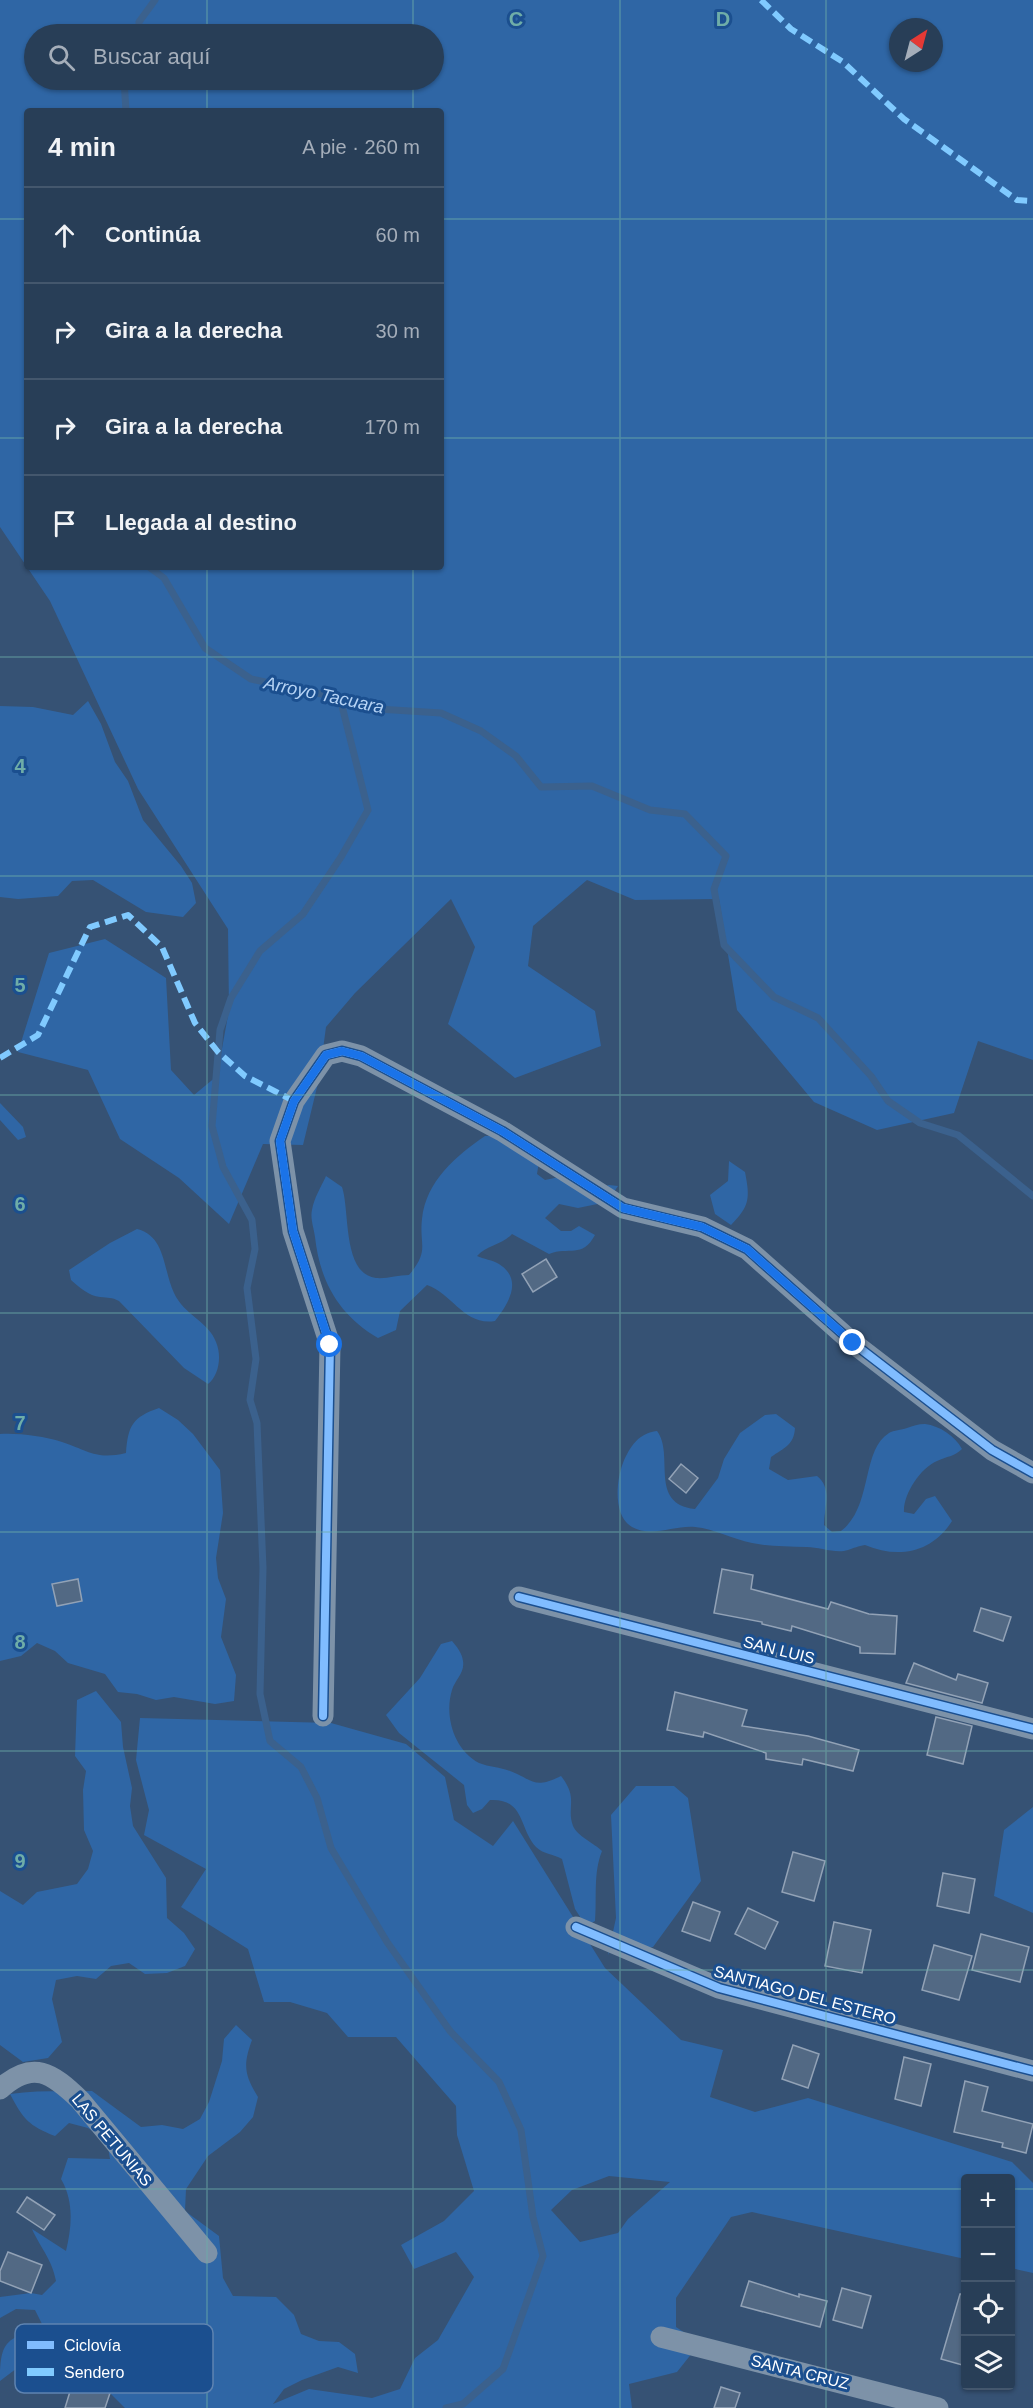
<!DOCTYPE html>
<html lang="es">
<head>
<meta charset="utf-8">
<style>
  body { margin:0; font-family:Helvetica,sans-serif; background:#30455d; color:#f1f3f6 }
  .controls { position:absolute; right:18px; bottom:18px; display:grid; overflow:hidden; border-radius:6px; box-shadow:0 2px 4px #0004 }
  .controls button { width:54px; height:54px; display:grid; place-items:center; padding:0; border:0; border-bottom:2px solid #44576d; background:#283e57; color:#f1f3f6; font:30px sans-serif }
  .compass { position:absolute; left:889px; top:18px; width:54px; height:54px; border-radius:50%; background:#283e57; box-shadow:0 2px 4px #0004; rotate:36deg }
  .stop { position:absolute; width:18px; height:18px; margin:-14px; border:4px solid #1a73e8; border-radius:50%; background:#fff }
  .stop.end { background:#1a73e8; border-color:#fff; box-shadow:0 2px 6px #0008 }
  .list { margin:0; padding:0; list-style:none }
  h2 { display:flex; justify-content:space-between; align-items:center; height:78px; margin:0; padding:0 24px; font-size:26px }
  h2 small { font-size:20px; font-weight:400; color:#a5aeba }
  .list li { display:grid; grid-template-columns:39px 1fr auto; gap:18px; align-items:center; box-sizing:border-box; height:96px; padding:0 24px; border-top:2px solid #44576d }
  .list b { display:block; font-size:22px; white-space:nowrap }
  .list em { font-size:20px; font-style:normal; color:#a5aeba }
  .icon { flex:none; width:33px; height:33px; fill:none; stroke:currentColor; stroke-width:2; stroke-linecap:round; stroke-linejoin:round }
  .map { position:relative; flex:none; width:1033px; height:2408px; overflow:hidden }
  .search { position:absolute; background:#283e57; box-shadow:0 2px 4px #0004; left:24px; top:24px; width:420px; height:66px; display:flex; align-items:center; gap:15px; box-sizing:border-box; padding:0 21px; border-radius:33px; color:#a5aeba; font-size:22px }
  .panel { position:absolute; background:#283e57; box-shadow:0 2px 4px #0004; left:24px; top:108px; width:420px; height:462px; border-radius:6px }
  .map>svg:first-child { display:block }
  .green { fill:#2f66a5; fill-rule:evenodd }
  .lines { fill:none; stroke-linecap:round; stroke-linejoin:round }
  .stream { stroke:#3b618d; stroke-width:7 }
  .building { fill:#526984; stroke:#92a2b6; stroke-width:1.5 }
  .minor { stroke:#7d92a8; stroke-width:21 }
  .quiet { stroke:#80caff; stroke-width:6; stroke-dasharray:12 6; stroke-linecap:butt }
  .cycleway-casing { stroke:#1b4f8f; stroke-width:11 }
  .cycleway { stroke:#80bcff; stroke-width:8 }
  .route { stroke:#1a73e8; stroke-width:8 }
  .grid { fill:none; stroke:#6fada8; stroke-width:1.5; stroke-opacity:0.55 }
  .labels { text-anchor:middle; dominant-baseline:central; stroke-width:6; stroke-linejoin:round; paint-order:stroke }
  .street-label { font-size:16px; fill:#fff; stroke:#1b4f8f }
  .water-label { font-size:18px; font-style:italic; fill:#b5d3f5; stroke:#1b4f8f }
  .key { fill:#1b4f8f; stroke:#5f84b1; stroke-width:1.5 }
  .key-label { font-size:16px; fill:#fff }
  .grid-label { font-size:20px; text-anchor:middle; font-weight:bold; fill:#6fada8; stroke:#1b4f8f; stroke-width:6; stroke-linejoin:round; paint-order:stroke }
</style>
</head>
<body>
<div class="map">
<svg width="1033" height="2408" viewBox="0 0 1033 2408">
  <rect width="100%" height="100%" fill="#365274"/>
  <!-- green -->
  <g class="green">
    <path d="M0,0H1033V1060L978,1041L954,1113L877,1130L814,1102L737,1010L719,899L635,900L587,880L533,926L528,966L595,1011L601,1046L515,1078L448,1024L475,947L451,899L355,993L326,1027L319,1079L303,1145L263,1144L229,1224L179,1178L120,1139L88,1070L18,1052L49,953L105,939L166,978L171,1070L194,1095L217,1076L229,1010L228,929L138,789L50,601L27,567H441V111H27V567L0,527ZM898,27H934V63H898ZM34,34H434V80H34Z"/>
    <polygon points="88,701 101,724 115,762 128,781 143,820 181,866 192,883 196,903 183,917 146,912 93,880 72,881 58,896 18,899 0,897 0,706 33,707 73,715"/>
    <polygon points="0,1103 23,1127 26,1137 18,1140 0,1120"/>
    <path d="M485,1136H495L540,1155L537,1174L545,1180L564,1176L590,1191L609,1185L618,1186L607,1202L578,1208L559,1204L545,1218L561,1231H571L579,1226L595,1235C582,1259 569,1246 549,1254L512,1234C502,1245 487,1245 477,1256C483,1259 493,1260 499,1264C524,1280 508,1304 495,1321C464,1326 453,1294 427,1285L400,1311L396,1330L378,1338C339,1315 320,1282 315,1237C314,1229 310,1218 312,1210C314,1198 321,1187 326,1176L342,1187C350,1210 342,1274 376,1278C387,1279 398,1275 409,1275C430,1250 419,1246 422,1219C426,1181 456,1156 485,1136Z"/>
    <path d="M729,1161L745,1172C750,1198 750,1206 731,1225L715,1214L710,1195L728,1181Z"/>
    <path d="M137,1229C166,1236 163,1270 174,1293C184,1315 209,1322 216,1342C222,1356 219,1375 208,1384L184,1368L119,1301C111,1297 109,1298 100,1297C89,1296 79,1287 71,1280L69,1270L110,1243Z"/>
    <path d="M159,1408L178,1420L193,1434L220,1470L223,1513L216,1558L218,1578L226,1599L221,1637L236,1675L234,1701L215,1704L174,1697L156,1700L137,1694L118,1692L105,1674L68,1663L55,1651L37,1643L21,1656L0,1661V1434C19,1433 43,1436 62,1442C89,1451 96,1460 126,1453C128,1425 133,1417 159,1408Z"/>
    <path d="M776,1414L795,1428C794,1445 784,1448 771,1457L769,1469L788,1480L817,1476C833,1489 824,1507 824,1525L832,1532L841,1531C873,1507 861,1450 889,1433C894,1430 901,1430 907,1428C913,1426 918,1424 925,1424C940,1426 955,1436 962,1449C954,1457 947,1456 937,1461C920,1468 903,1495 904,1512L914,1514L926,1499L935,1496L952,1521C932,1553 898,1559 865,1545C858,1546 854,1548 848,1550C836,1554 819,1547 807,1547C788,1546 771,1547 752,1543C732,1539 715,1529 695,1527C675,1525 651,1538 632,1527C613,1516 616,1481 623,1463C630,1446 639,1433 657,1431C675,1455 648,1504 695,1509L718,1478L724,1459L740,1433L765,1415Z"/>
    <path d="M452,1641C457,1647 462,1653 463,1661C465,1673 455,1680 452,1690C444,1716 454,1750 479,1763C489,1767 500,1767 510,1771C535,1781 534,1789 561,1776C579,1799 566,1807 573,1826C577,1836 594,1843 602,1851C593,1873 597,1898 595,1921L586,1926L575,1909L562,1859C553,1854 543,1854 536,1847C519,1829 525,1798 490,1800L482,1809L473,1813L467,1805L464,1785L399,1733L386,1715L420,1678L441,1644Z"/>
    <polygon points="96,1691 121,1722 123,1747 132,1788 130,1806 133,1826 166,1878 167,1918 184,1933 195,1949 185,1966 167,1973 145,1974 129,1963 111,1966 96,1979 77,1976 56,1980 52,1999 62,2042 48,2058 23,2062 0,2045 0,1891 23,1905 37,1892 77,1884 88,1869 93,1851 84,1830 83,1790 86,1771 75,1756 77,1700"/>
    <path d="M140,1718L331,1723L406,1744L445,1777L454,1820L493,1846L513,1821L605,1968L681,2040L723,2050L710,2097L755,2112L808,2098L1012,2162L1033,2183V2273L1011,2268L1010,2178H966L965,2259L752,2212L731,2217L676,2298V2327L700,2343L677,2372L629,2384L632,2408H125L110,2393L118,2387L125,2370L118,2353L101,2345L82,2346L65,2355L25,2362L0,2381C0,2339 7,2340 43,2326L35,2310L16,2309L0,2318V2297L31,2293L42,2295L56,2281C52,2259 41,2249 32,2229L66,2251C72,2226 74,2201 61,2179L68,2158L110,2159L107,2141L88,2128L69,2123L55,2136C29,2126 23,2119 10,2094C37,2090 65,2092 92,2091L141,2127L162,2125L183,2129L200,2119L209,2102L222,2061L224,2039L236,2025L252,2040C243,2065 244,2074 258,2097L253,2117L240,2132L208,2156L186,2189L185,2211L219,2236L223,2278L233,2296L276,2297L294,2315L301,2334L319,2341L339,2342L355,2354L358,2373L338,2367L302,2380L284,2389L273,2404L309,2389L372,2398L400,2389L415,2358L438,2340L474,2277L456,2252L414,2269L401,2245L444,2221L474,2191L457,2135L456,2106L396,2037H348L327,2013L290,2002H264L248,1949L181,1907L206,1869L144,1835L149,1810L136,1760ZM609,2176L670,2182L628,2219L618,2233L580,2242L551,2210L572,2190Z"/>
    <polygon points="636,1786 674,1786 688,1798 701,1881 653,1947 633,1951 617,1939 608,1955 616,1918 611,1815"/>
    <polygon points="1033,1807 1033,1913 994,1896 1004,1830"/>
  </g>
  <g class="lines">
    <!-- stream -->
    <g class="stream">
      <polyline points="139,34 139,22 155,0"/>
      <polyline points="124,80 126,111"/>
      <polyline points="149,567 164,578 205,648 251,679 340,698 378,709 441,713 481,731 516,756 541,787 592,786 650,810 685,814 726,856 714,889 724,945 774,997 818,1018 871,1076 888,1101 920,1123 958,1135 1033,1196"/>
      <polyline points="340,698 368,810 341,857 303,914 260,951 231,998 220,1030 212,1126 223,1167 252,1220 255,1249 247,1288 256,1359 250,1400 257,1423 263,1568 260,1694 270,1741 301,1767 317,1798 331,1848 387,1942 450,2031 499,2082 521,2130 533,2217 543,2256 503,2369 463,2404 446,2408"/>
    </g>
  </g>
  <!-- building -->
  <g class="building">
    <polygon points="546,1259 557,1277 533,1292 522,1274"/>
    <polygon points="681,1464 698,1478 686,1493 669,1479"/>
    <polygon points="722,1569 753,1575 751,1589 828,1609 831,1602 869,1614 897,1616 895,1654 860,1653 860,1647 792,1626 791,1631 762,1624 762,1622 714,1613"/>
    <polygon points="78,1579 82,1601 57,1606 52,1584"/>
    <polygon points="981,1608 1011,1617 1003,1641 974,1631"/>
    <polygon points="914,1663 956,1680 958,1674 988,1683 982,1703 906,1683"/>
    <polygon points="675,1692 747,1710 742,1726 808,1736 859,1750 853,1771 803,1759 802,1765 766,1759 766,1753 704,1732 703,1737 667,1730"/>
    <polygon points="936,1717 972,1726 963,1764 927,1755"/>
    <polygon points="793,1852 825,1861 814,1901 782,1892"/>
    <polygon points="943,1873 975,1879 969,1913 937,1906"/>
    <polygon points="693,1902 720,1912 710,1941 682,1931"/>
    <polygon points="748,1908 778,1922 765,1949 735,1934"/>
    <polygon points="834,1922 871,1930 862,1973 825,1966"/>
    <polygon points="981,1934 1029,1947 1020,1982 972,1970"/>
    <polygon points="934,1945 972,1956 959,2000 922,1990"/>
    <polygon points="793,2045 819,2054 808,2088 782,2079"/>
    <polygon points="904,2057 931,2064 921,2106 895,2099"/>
    <polygon points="965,2081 988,2087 982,2111 1033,2124 1026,2153 1002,2147 1003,2143 954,2132"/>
    <polygon points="27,2197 55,2215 44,2230 17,2212"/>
    <polygon points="8,2252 42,2265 31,2293 0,2281 0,2271"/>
    <polygon points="749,2281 799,2297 799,2294 827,2301 820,2327 741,2306"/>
    <polygon points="842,2288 871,2296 862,2328 833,2320"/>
    <polygon points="960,2294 966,2294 966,2366 941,2359"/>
    <polygon points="81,2355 106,2363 98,2389 110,2393 105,2408 65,2408"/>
    <polygon points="721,2387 740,2393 735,2408 714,2408"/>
  </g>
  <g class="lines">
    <!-- minor -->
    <g class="minor">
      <polyline points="519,1597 1033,1729"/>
      <polyline points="323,1716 330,1345 293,1231 280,1141 294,1101 326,1055 342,1051 361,1056 502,1131 623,1208 702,1227 747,1249 853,1343 992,1450 1033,1473"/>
      <polyline points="576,1927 719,1988 1033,2071"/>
      <path d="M0,2089C33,2059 52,2073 80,2100L207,2253"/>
      <polyline points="661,2337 938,2408"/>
    </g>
    <!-- quiet -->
    <g class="quiet">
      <polyline points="761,0 791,29 843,62 904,119 1017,200 1033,201"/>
      <polyline points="0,1058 38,1035 90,927 128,915 162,947 195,1023 218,1052 245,1076 294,1101"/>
    </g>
    <defs>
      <g id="cycleway">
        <polyline points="519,1597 1033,1729"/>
        <polyline points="323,1716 330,1345 293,1231 280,1141 294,1101 326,1055 342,1051 361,1056 502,1131 623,1208 702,1227 747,1249 853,1343 992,1450 1033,1473"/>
        <polyline points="576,1927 719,1988 1033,2071"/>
      </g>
    </defs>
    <!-- cycleway casing -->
    <use href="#cycleway" class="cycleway-casing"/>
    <!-- cycleway -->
    <use href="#cycleway" class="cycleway"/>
  </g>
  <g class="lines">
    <!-- route -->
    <polyline class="route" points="330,1345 293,1231 280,1141 294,1101 326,1055 342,1051 361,1056 502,1131 623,1208 702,1227 747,1249 853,1343"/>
  </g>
  <!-- grid -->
  <path class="grid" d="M207,0V34M413,0V34M620,0V2408M826,0V2408M207,80V111M413,80V111M0,219H27M441,219H1033M0,438H27M441,438H1033M207,567V2408M413,567V2408M0,657H1033M0,876H1033M0,1095H1033M0,1313H1033M0,1532H1033M0,1751H1033M0,1970H1033M0,2189H966M1010,2189H1033"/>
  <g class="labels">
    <!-- street labels -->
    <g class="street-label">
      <text transform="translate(779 1650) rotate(14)">SAN LUIS</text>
      <text transform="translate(805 1995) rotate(15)">SANTIAGO DEL ESTERO</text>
      <text transform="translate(112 2140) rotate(50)">LAS PETUNIAS</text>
      <text transform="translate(800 2372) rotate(14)">SANTA CRUZ</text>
    </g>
    <!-- water labels -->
    <g class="water-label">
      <text transform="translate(324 695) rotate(12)">Arroyo Tacuara</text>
    </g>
  </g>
  <!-- legend -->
  <rect x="15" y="2324" width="198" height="69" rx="9" class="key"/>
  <rect x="27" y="2341" width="27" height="8" fill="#80bcff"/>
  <rect x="27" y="2368" width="27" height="8" fill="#80caff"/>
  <g class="key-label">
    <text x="64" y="2351">Ciclovía</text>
    <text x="64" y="2378">Sendero</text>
  </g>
  <g class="grid-label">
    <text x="516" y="26">C</text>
    <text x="723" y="26">D</text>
    <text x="20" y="773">4</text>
    <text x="20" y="992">5</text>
    <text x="20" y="1211">6</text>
    <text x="20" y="1430">7</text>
    <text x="20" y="1649">8</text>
    <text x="20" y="1868">9</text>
  </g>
</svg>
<div class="controls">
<button>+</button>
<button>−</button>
<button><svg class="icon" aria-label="locate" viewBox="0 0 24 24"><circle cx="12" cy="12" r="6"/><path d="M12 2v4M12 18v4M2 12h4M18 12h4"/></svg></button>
<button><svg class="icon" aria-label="layers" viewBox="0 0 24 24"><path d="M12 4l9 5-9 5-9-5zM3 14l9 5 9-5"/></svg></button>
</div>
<svg class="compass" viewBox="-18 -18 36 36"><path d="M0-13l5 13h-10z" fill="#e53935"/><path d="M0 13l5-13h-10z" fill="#a5aeba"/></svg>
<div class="stop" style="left:330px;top:1345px"></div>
<div class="stop end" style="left:853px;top:1343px"></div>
<div class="search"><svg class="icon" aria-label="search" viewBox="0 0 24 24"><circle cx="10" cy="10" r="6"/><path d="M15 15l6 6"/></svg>Buscar aquí</div>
<section class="panel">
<h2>4 min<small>A pie · 260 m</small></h2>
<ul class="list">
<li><svg class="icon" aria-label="ahead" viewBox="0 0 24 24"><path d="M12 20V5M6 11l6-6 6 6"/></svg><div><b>Continúa</b></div><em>60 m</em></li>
<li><svg class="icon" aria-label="right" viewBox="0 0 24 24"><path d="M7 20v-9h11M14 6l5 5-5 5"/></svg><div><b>Gira a la derecha</b></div><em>30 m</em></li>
<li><svg class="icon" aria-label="right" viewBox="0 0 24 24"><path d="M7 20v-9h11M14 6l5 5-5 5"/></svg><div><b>Gira a la derecha</b></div><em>170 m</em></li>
<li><svg class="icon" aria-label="arrive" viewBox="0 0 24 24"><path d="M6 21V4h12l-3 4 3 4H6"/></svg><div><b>Llegada al destino</b></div></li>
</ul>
</section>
</div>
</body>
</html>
